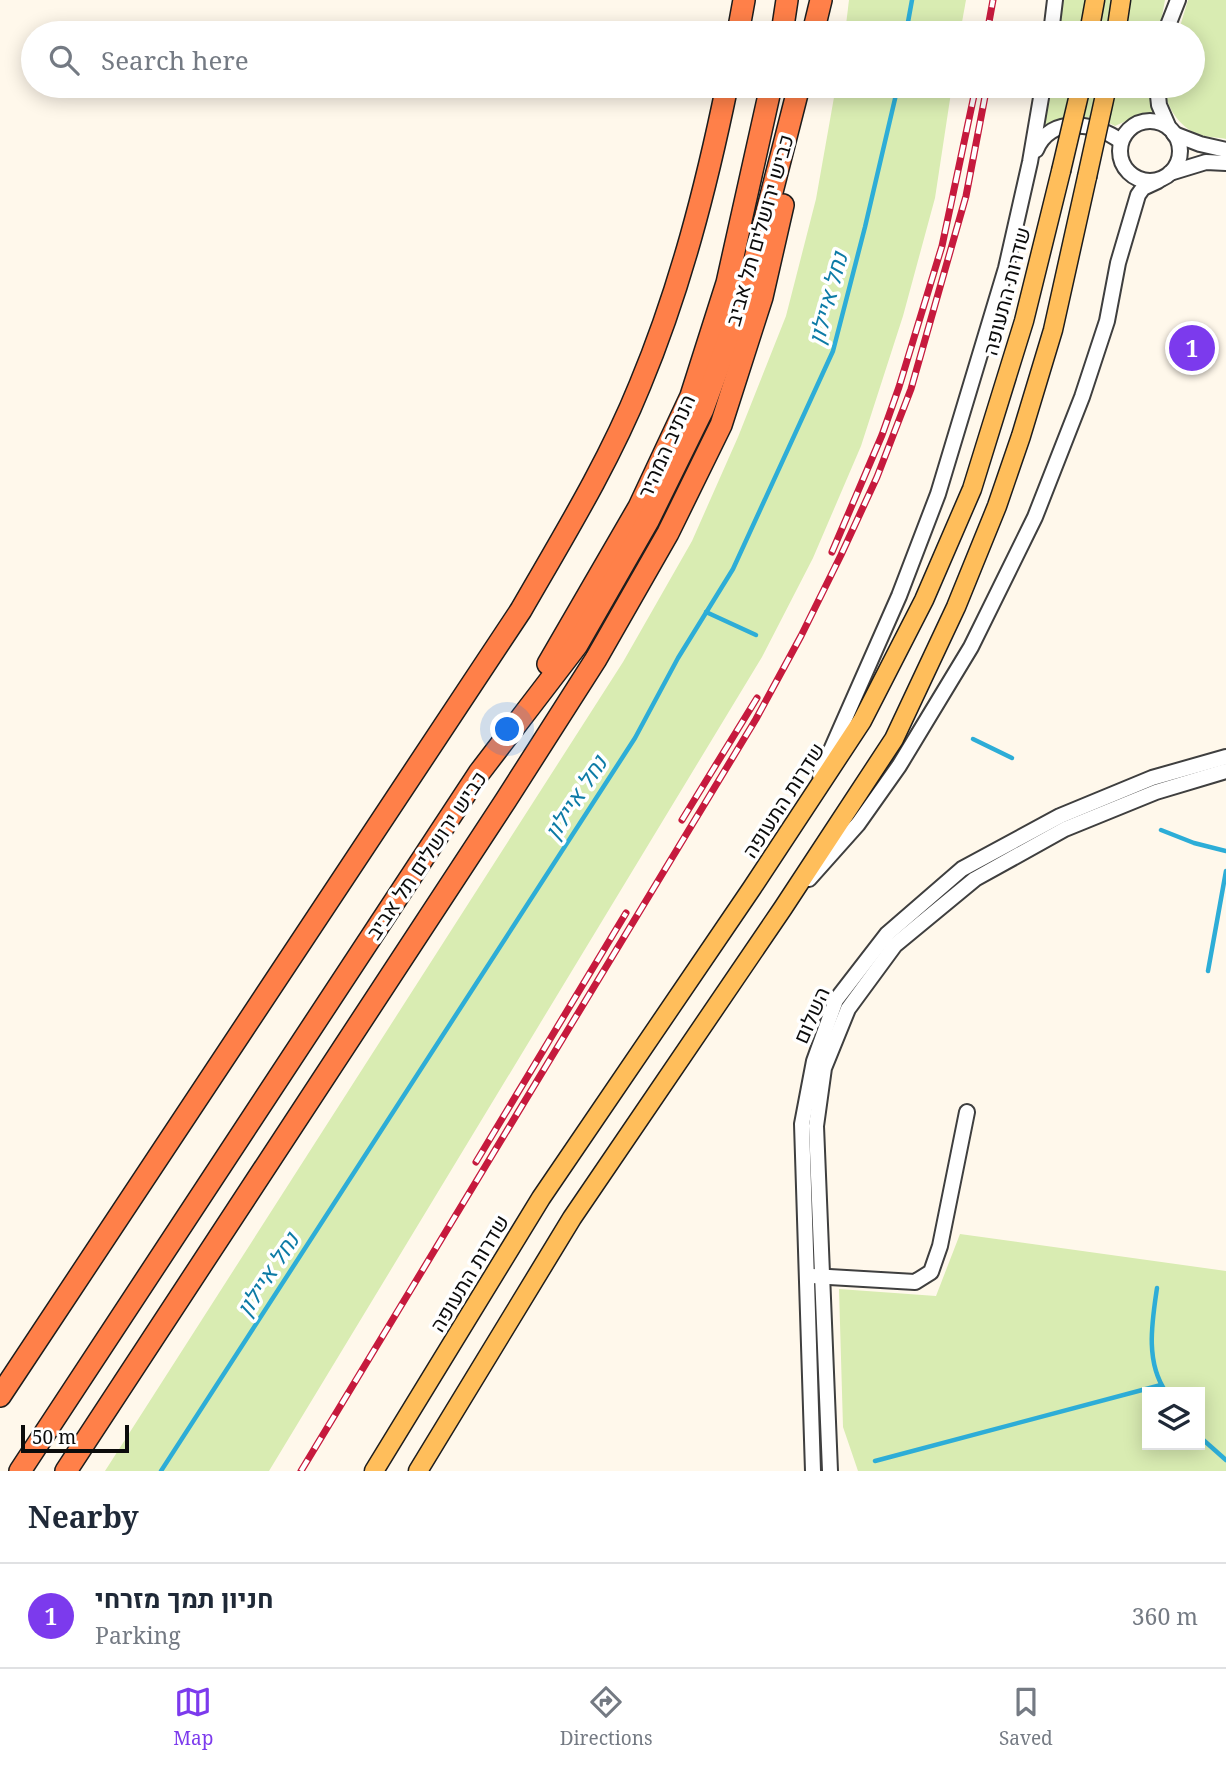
<!DOCTYPE html>
<html lang="en">
<head>
<meta charset="utf-8">
<style>
  body { margin:0; font-family:"Noto Serif",Heebo,serif; background:#f2f2f3; color:#1f2937 }
  .controls { position:absolute; right:21px; bottom:21px; display:grid; overflow:hidden; border-radius:0px; box-shadow:0 4px 18px #0003 }
  .controls button { width:63px; height:63px; display:grid; place-items:center; padding:0; border:0; border-bottom:2px solid #e0e1e3; background:#fff; color:#1f2937; font:35px sans-serif }
  .scale { position:absolute; left:21px; bottom:18px; width:108px; box-sizing:border-box; padding-left:7px; border:4px solid #0c0c0c; border-top:0; font-size:19px; line-height:24px; white-space:nowrap; color:#0c0c0c; -webkit-text-stroke:5px #fff; paint-order:stroke }
  .you { position:absolute; left:508px; top:730px; width:24px; height:24px; margin:-18px; border:5px solid #fff; border-radius:50%; background:#1a73e8; box-shadow:0 0 0 10px #1a73e833 }
  .badge { display:grid; place-items:center; width:46px; height:46px; border-radius:50%; background:#7c3aed; color:#fff; font-size:23px; font-weight:700 }
  .pin { position:absolute; translate:-50% -50%; border:4px solid #fff; box-shadow:0 2px 7px #0006 }
  .list { margin:0; padding:0; list-style:none }
  h2 { display:flex; justify-content:space-between; align-items:center; height:91px; margin:0; padding:0 28px; font-size:30px }
  h2 small { font-size:23px; font-weight:400; color:#747a83 }
  .list li { display:grid; grid-template-columns:46px 1fr auto; gap:21px; align-items:center; box-sizing:border-box; height:105px; padding:0 28px; border-top:2px solid #e0e1e3 }
  .list b { display:block; font-size:26px; white-space:nowrap }
  .list p { margin:0; font-size:23px; white-space:nowrap; color:#747a83 }
  .list em { font-size:23px; font-style:normal; color:#747a83 }
  .icon { flex:none; width:38px; height:38px; fill:none; stroke:currentColor; stroke-width:2; stroke-linecap:round; stroke-linejoin:round }
  .map { position:relative; flex:none; width:1226px; height:1471px; overflow:hidden }
  .search { position:absolute; background:#fff; box-shadow:0 4px 18px #0003; left:21px; right:21px; top:21px; height:77px; display:flex; align-items:center; gap:18px; box-sizing:border-box; padding:0 24px; border-radius:38px; color:#747a83; font-size:26px }
  .sheet { height:196px; background:#fff }
  nav { display:flex; justify-content:space-around; align-items:center; box-sizing:border-box; height:98px; border-top:2px solid #e0e1e3; background:#fff; font-size:19px; color:#747a83 }
  nav a { display:grid; justify-items:center; gap:4px }
  nav .on { color:#7c3aed }
  .map>svg:first-child { display:block }
  .green { fill:#d9ecb2; fill-rule:evenodd }
  .lines { fill:none; stroke-linecap:round; stroke-linejoin:round }
  .stream { stroke:#2dadd7; stroke-width:4.5 }
  .minor-casing { stroke:#3f3f3f; stroke-width:18 }
  .major-casing { stroke:#1d1d1d; stroke-width:21 }
  .highway-casing { stroke:#1d1d1d; stroke-width:24 }
  .minor { stroke:#fff; stroke-width:14 }
  .major { stroke:#ffbe5b; stroke-width:18 }
  .highway { stroke:#ff8049; stroke-width:21 }
  .rail-casing { stroke:#c61a3d; stroke-width:7 }
  .rail { stroke:#fff; stroke-width:4.5; stroke-dasharray:13; stroke-linecap:butt }
  .major-bridge-casing { stroke:#1d1d1d; stroke-width:21; stroke-linecap:butt }
  .major-bridge { stroke:#ffbe5b; stroke-width:18 }
  .labels { text-anchor:middle; dominant-baseline:central; stroke-width:7; stroke-linejoin:round; paint-order:stroke }
  .street-label { font-size:21px; fill:#0c0c0c; stroke:#fff }
  .water-label { font-size:23px; font-style:italic; fill:#0d7ba6; stroke:#fff }
</style>
</head>
<body>
<div class="map">
<svg width="1226" height="1471" viewBox="0 0 1226 1471">
  <rect width="100%" height="100%" fill="#fff8eb"/>
  <!-- green -->
  <g class="green">
    <polygon points="849,0 966,0 960,33 845,33"/>
    <polygon points="1060,0 1165,0 1159,33 1054,33"/>
    <path d="M1188,0H1226V139C1216,137 1202,137 1193,132C1177,123 1164,104 1166,86H1193V33H1178Z"/>
    <polygon points="836,86 952,86 935,198 903,316 861,446 813,558 762,657 269,1471 105,1471 623,662 692,541 738,437 786,316 816,199"/>
    <path d="M1046,86H1151V101L1155,114H1141L1115,126C1090,114 1060,111 1039,132Z"/>
    <path d="M960,1234L1226,1271V1471H858L843,1427L839,1289L936,1296ZM1147,1392H1200V1445H1147Z"/>
  </g>
  <g class="lines">
    <!-- stream -->
    <g class="stream">
      <polyline points="906,33 912,0"/>
      <polyline points="706,612 756,635"/>
      <polyline points="973,739 1012,758"/>
      <polyline points="1161,830 1194,843 1226,851"/>
      <polyline points="1208,971 1226,871"/>
      <path d="M1157,1288C1152,1322 1145,1362 1166,1392"/>
      <polyline points="1200,1437 1226,1460"/>
      <polyline points="875,1461 1161,1385"/>
      <polyline points="161,1471 635,738 678,658 733,569 833,351 865,227 898,86"/>
    </g>
    <defs>
      <g id="minor">
        <polyline points="1051,33 1055,0"/>
        <polyline points="1165,33 1178,0"/>
        <polyline points="1157,86 1159,105 1169,128"/>
        <circle cx="1150" cy="151" r="30"/>
        <polyline points="1174,134 1200,144 1226,150"/>
        <path d="M1036,150C1051,114 1095,123 1121,141"/>
        <polyline points="1170,173 1206,162 1226,163"/>
        <polyline points="820,775 899,596 938,494 1006,268 1030,162 1043,86"/>
        <polyline points="809,879 858,824 899,766 971,647 1035,517 1082,397 1107,321 1118,263 1138,195 1143,188 1158,181"/>
        <polyline points="812,1276 915,1282 931,1272 940,1246 967,1112"/>
        <polyline points="813,1471 802,1124 814,1061 836,1000 887,934 962,869 1060,816 1152,778 1226,757"/>
        <polyline points="830,1471 816,1126 824,1068 848,1009 895,945 975,879 1065,829 1156,792 1226,771"/>
      </g>
      <g id="major">
        <polyline points="1089,33 1095,0"/>
        <polyline points="1116,33 1121,0"/>
        <polyline points="374,1471 541,1198 752,888 862,721 924,600 972,489 1024,321 1061,171"/>
        <polyline points="418,1471 572,1218 783,908 894,739 956,607 997,506 1021,436 1053,330 1087,177"/>
      </g>
      <g id="highway">
        <polyline points="738,33 744,0"/>
        <polyline points="782,33 787,0"/>
        <polyline points="813,33 821,0"/>
        <polyline points="548,664 639,507 691,396 727,283 771,86"/>
        <path d="M0,1396L521,610C563,537 608,464 640,385C680,289 706,188 727,86"/>
        <polyline points="20,1471 479,773 577,645 648,521 703,409 748,286 799,86"/>
        <polyline points="66,1471 506,800 596,659 668,533 721,425 762,297 783,205"/>
      </g>
    </defs>
    <!-- minor casing -->
    <use href="#minor" class="minor-casing"/>
    <!-- major casing -->
    <use href="#major" class="major-casing"/>
    <!-- highway casing -->
    <use href="#highway" class="highway-casing"/>
    <!-- minor -->
    <use href="#minor" class="minor"/>
    <!-- major -->
    <use href="#major" class="major"/>
    <!-- highway -->
    <use href="#highway" class="highway"/>
    <defs>
      <g id="rail">
        <polyline points="987,33 993,0"/>
        <polyline points="832,552 882,435 899,387 942,246 976,86"/>
        <polyline points="682,820 757,698"/>
        <polyline points="476,1162 626,913"/>
        <polyline points="301,1471 756,719 801,636 841,555 877,477 911,389 966,196 987,86"/>
      </g>
    </defs>
    <!-- rail casing -->
    <use href="#rail" class="rail-casing"/>
    <!-- rail -->
    <use href="#rail" class="rail"/>
    <defs>
      <g id="major-bridge">
        <polyline points="1061,171 1081,86"/>
        <polyline points="1087,177 1107,86"/>
      </g>
    </defs>
    <!-- major-bridge casing -->
    <use href="#major-bridge" class="major-bridge-casing"/>
    <!-- major-bridge -->
    <use href="#major-bridge" class="major-bridge"/>
  </g>
  <g class="labels">
    <!-- street labels -->
    <g class="street-label">
      <text transform="translate(759 230) rotate(-74)">כביש ירושלים תל אביב</text>
      <text transform="translate(1006 291) rotate(-75)">שדרות התעופה</text>
      <text transform="translate(666 446) rotate(-66)">הנתיב המהיר</text>
      <text transform="translate(783 800) rotate(-57)">שדרות התעופה</text>
      <text transform="translate(426 855) rotate(-56)">כביש ירושלים תל אביב</text>
      <text transform="translate(811 1015) rotate(-66)">השלום</text>
      <text transform="translate(469 1273) rotate(-59)">שדרות התעופה</text>
    </g>
    <!-- water labels -->
    <g class="water-label">
      <text transform="translate(827 298) rotate(-75)">נחל איילון</text>
      <text transform="translate(575 797) rotate(-57)">נחל איילון</text>
      <text transform="translate(267 1274) rotate(-57)">נחל איילון</text>
    </g>
  </g>
</svg>
<div class="controls">
<button><svg class="icon" aria-label="layers" viewBox="0 0 24 24"><path d="M12 4l9 5-9 5-9-5zM3 14l9 5 9-5"/></svg></button>
</div>
<div class="scale">50 m</div>
<div class="you"></div>
<div class="pin badge" style="left:1192px;top:348px">1</div>
<div class="search"><svg class="icon" aria-label="search" viewBox="0 0 24 24"><circle cx="10" cy="10" r="6"/><path d="M15 15l6 6"/></svg>Search here</div>
</div>
<section class="sheet">
<h2>Nearby<small></small></h2>
<ul class="list">
<li><span class="badge">1</span><div><b>חניון תמך מזרחי</b><p>Parking</p></div><em>360 m</em></li>
</ul>
</section>
<nav>
<a class="on"><svg class="icon" aria-label="map" viewBox="0 0 24 24"><path d="M3 6l6-2 6 2 6-2v14l-6 2-6-2-6 2zM9 4v14M15 6v14"/></svg>Map</a>
<a><svg class="icon" aria-label="directions" viewBox="0 0 24 24"><path d="M12 3l9 9-9 9-9-9zM9 14v-3h6M13 9l2 2-2 2"/></svg>Directions</a>
<a><svg class="icon" aria-label="saved" viewBox="0 0 24 24"><path d="M7 4h10v16l-5-4-5 4z"/></svg>Saved</a>
</nav>
</body>
</html>
